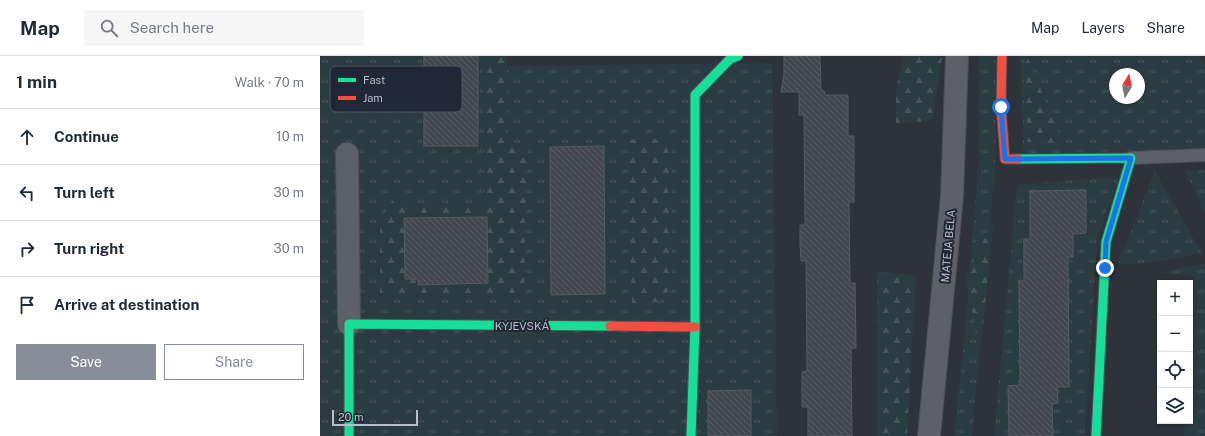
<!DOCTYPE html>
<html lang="en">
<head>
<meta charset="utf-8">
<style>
  body { margin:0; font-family:"Public Sans",sans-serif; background:#f6f6f7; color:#1f2937 }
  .controls { position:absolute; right:12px; bottom:12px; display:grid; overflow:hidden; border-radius:0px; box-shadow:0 1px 3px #0004 }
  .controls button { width:36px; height:36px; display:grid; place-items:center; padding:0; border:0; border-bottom:1px solid #e0e1e3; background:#fff; color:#1f2937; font:20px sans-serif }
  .compass { position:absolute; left:789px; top:12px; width:36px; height:36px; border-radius:50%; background:#fff; box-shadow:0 1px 3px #0004; rotate:10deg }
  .scale { position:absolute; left:12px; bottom:10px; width:86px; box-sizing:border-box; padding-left:4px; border:2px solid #b8becb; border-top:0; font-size:11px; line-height:14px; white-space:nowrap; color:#b8becb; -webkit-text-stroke:3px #202736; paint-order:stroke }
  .stop { position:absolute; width:12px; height:12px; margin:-9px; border:3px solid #1a73e8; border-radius:50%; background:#fff }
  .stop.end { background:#1a73e8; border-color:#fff; box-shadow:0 1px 4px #0008 }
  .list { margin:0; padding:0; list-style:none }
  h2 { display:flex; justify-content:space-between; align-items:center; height:52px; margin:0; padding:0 16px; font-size:17px }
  h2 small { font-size:13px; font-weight:400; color:#747a83 }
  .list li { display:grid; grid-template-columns:26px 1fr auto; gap:12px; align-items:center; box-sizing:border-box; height:56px; padding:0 16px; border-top:1px solid #e0e1e3 }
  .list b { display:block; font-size:15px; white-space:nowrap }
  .list em { font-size:13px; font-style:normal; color:#747a83 }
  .actions { display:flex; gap:8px; padding:12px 16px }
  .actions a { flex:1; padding:9px 0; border:1px solid #878d99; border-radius:0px; text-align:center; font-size:14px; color:#878d99 }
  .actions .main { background:#878d99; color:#fff }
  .icon { flex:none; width:22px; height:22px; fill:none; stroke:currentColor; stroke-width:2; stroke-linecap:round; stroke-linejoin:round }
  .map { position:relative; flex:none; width:885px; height:380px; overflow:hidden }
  header { display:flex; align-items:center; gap:24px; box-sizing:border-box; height:56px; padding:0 20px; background:#fff; border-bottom:1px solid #e0e1e3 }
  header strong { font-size:19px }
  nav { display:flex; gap:22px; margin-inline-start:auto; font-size:14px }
  .search { width:280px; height:36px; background:#f6f6f7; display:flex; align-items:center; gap:10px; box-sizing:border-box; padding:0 14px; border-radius:0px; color:#747a83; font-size:15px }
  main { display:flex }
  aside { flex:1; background:#fff }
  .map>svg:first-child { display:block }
  .grass { fill:url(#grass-tufts); fill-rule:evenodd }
  .forest { fill:url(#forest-firs) }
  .building { fill:url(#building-back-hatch); stroke:#555a63 }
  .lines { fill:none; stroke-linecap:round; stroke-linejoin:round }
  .lane-casing { stroke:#4b4e55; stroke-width:14 }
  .street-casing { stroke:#4b4e55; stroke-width:24 }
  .fast-casing { stroke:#4b4e55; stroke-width:11 }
  .jam-casing { stroke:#4b4e55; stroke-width:11 }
  .lane { stroke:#5d6068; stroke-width:12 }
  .street { stroke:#5d6068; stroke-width:22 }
  .fast { stroke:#16e098; stroke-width:9 }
  .jam { stroke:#f24e42; stroke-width:9 }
  .route { stroke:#1a73e8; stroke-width:5 }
  .labels { text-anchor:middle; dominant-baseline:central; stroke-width:4; stroke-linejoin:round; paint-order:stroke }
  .street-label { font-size:11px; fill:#b8becb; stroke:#202736 }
  .key { fill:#202736; stroke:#4e5463; stroke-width:1 }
  .key-label { font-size:11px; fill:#b8becb }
</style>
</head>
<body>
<header>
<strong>Map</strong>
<div class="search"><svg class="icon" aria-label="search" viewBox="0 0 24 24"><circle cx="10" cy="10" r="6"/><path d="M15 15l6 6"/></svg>Search here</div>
<nav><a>Map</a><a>Layers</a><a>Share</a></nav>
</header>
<main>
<aside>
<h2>1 min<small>Walk · 70 m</small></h2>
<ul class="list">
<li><svg class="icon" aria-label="ahead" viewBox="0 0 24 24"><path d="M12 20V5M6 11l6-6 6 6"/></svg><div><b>Continue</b></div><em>10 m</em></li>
<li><svg class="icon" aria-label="left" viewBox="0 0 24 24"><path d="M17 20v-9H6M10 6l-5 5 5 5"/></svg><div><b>Turn left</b></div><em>30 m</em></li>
<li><svg class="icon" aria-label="right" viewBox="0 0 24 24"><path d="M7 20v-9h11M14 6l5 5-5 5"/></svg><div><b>Turn right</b></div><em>30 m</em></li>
<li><svg class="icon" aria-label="arrive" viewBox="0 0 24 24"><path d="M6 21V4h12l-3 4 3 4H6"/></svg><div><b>Arrive at destination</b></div></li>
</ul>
<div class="actions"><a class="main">Save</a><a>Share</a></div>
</aside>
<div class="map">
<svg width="885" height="380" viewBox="0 0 885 380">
  <defs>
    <pattern id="grass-tufts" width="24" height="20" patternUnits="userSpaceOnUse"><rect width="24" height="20" fill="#2a3c41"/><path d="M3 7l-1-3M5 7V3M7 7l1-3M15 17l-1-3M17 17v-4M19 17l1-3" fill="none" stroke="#47565b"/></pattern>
    <pattern id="forest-firs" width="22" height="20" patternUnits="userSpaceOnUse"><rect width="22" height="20" fill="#2a3c41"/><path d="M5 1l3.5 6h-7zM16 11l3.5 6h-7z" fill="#47565b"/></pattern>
    <pattern id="building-back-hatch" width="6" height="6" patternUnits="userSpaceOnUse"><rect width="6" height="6" fill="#42464e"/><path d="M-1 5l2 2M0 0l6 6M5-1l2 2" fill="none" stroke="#5b5f66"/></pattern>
  </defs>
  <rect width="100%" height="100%" fill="#2d323b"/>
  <!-- grass -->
  <g class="grass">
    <polygon points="0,0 181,0 181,10 452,7 457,380 0,380"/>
    <polygon points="659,0 676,0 676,100 652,380 634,380 645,276 659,101"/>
    <path d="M701,0H878L885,8V93L703,98ZM795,18H819V42H795Z"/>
    <polygon points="885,114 885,157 865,115"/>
    <polygon points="835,115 882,197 829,207 798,208"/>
    <polygon points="799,120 777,185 765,380 674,380 697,129"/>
    <polygon points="885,207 885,380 864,380 865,365 870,365 870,289 875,220 841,217"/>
  </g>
  <!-- forest -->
  <g class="forest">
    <polygon points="163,0 187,0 185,85 207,89 204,241 60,239 60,165 76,138 92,150 165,149"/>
    <polygon points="584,0 618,0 622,2 612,65 576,67 576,33"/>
    <polygon points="705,0 707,0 743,87 707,86"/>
    <polygon points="351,82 352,232 337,246 312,247 308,83"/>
    <polygon points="674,163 660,299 646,221"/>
    <polygon points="557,216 596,219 587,380 558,380"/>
  </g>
  <!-- building -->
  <g class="building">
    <rect x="104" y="0" width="54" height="90"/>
    <polygon points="464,0 500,0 501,34 504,35 505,39 528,39 528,80 534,80 534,146 529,146 530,227 535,227 536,292 531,292 532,380 488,380 488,351 482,351 482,316 487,315 486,205 481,205 480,188 480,169 485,169 484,59 479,59 479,36 461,36 464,17"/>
    <polygon points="284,90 285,238 231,239 230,91"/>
    <polygon points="766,134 766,177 753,178 753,201 748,201 749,331 737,331 738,347 732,348 733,380 689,380 688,330 700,329 699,225 704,225 704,183 710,183 710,135"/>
    <polygon points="167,161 168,227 98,229 98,223 85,223 84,162"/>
    <polygon points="431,334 431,380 388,380 388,335"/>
  </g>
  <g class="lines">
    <defs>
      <polyline id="lane" points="811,102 885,99"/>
      <g id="street">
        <polyline points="27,98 29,268"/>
        <polyline points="609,380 632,140 637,0"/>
      </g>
      <g id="fast">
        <polyline points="698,103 811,102 786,186 776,380"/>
        <polyline points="29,380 29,268 290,270"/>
        <polyline points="371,380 375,271 375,39 410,3 418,0"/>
      </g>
      <g id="jam">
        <polyline points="682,0 681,51 685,103 698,103"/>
        <polyline points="290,270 375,271"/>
      </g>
    </defs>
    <!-- lane casing -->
    <use href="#lane" class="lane-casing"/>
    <!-- street casing -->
    <use href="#street" class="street-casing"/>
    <!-- fast casing -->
    <use href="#fast" class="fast-casing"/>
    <!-- jam casing -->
    <use href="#jam" class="jam-casing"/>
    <!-- lane -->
    <use href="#lane" class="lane"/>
    <!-- street -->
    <use href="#street" class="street"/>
    <!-- fast -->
    <use href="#fast" class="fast"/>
    <!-- jam -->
    <use href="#jam" class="jam"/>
  </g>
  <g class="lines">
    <!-- route -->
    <polyline class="route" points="681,51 685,103 811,102 786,186 785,212"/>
  </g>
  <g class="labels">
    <!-- street labels -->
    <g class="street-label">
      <text transform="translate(628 190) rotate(-85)">MATEJA BELA</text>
      <text x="202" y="270">KYJEVSKÁ</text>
    </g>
  </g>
  <!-- legend -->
  <rect x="10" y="10" width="132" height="46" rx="6" class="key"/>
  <rect x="18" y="22" width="18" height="4" fill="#16e098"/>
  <rect x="18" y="40" width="18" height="4" fill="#f24e42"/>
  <g class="key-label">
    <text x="43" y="28">Fast</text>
    <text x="43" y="46">Jam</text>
  </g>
</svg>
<div class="controls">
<button>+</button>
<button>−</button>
<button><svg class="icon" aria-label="locate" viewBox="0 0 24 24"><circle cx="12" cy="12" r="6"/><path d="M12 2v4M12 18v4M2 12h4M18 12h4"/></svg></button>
<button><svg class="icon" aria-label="layers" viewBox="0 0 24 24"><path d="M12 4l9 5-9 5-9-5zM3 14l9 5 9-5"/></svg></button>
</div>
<svg class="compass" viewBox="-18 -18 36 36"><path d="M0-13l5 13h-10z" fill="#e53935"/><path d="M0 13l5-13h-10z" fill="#747a83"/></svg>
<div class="scale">20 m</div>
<div class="stop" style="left:681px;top:51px"></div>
<div class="stop end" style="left:785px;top:212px"></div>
</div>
</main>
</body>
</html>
